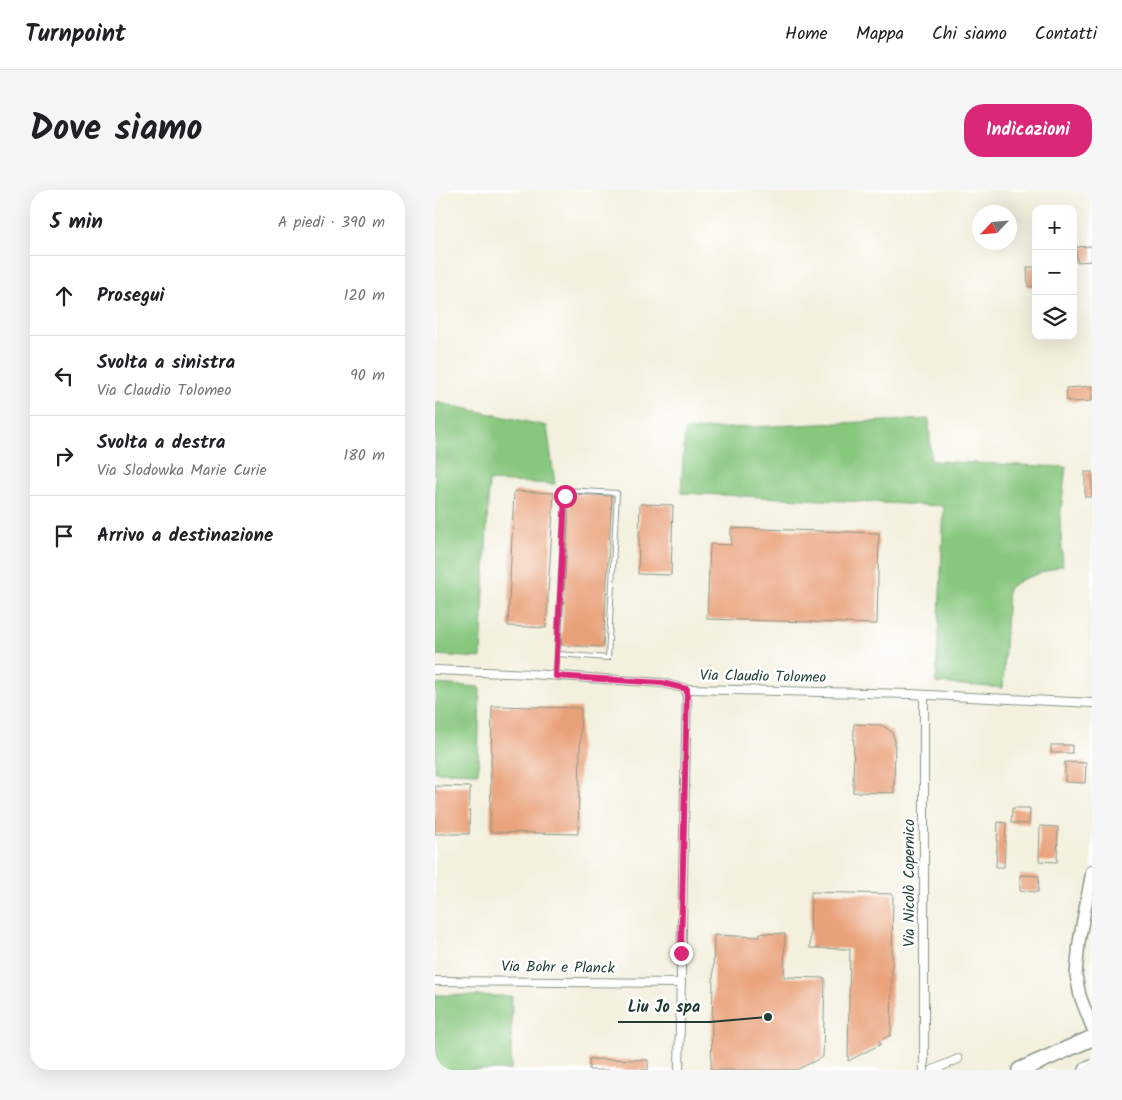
<!DOCTYPE html>
<html lang="it">
<head>
<meta charset="utf-8">
<style>
  body { margin:0; font-family:Kalam,sans-serif; background:#f6f6f6; color:#202124 }
  .controls { position:absolute; right:15px; top:15px; display:grid; overflow:hidden; border-radius:10px; box-shadow:0 5px 20px #0002 }
  .controls button { width:45px; height:45px; display:grid; place-items:center; padding:0; border:0; border-bottom:1px solid #e0e0e0; background:#fff; color:#202124; font:25px sans-serif }
  .compass { position:absolute; left:537px; top:15px; width:45px; height:45px; border-radius:50%; background:#fff; box-shadow:0 5px 20px #0002; rotate:244deg }
  .stop { position:absolute; width:15px; height:15px; margin:-11px; border:4px solid #db2777; border-radius:50%; background:#fff }
  .stop.end { background:#db2777; border-color:#fff; box-shadow:0 1px 5px #0008 }
  .list { margin:0; padding:0; list-style:none }
  h2 { display:flex; justify-content:space-between; align-items:center; height:65px; margin:0; padding:0 20px; font-size:21px }
  h2 small { font-size:16px; font-weight:400; color:#757577 }
  .list li { display:grid; grid-template-columns:32px 1fr auto; gap:15px; align-items:center; box-sizing:border-box; height:80px; padding:0 20px; border-top:1px solid #e0e0e0 }
  .list b { display:block; font-size:19px; white-space:nowrap }
  .list p { margin:0; font-size:16px; white-space:nowrap; color:#757577 }
  .list em { font-size:16px; font-style:normal; color:#757577 }
  .icon { flex:none; width:28px; height:28px; fill:none; stroke:currentColor; stroke-width:2; stroke-linecap:round; stroke-linejoin:round }
  .map { position:relative; flex:none; width:657px; height:880px; overflow:hidden; border-radius:20px }
  header { display:flex; align-items:center; gap:30px; box-sizing:border-box; height:70px; padding:0 25px; background:#fff; border-bottom:1px solid #e0e0e0 }
  header strong { font-size:24px }
  nav { display:flex; gap:28px; margin-inline-start:auto; font-size:18px }
  .intro { display:flex; align-items:center; justify-content:space-between; box-sizing:border-box; height:120px; padding:0 30px }
  h1 { margin:0; font-size:35px }
  .button { padding:12px 22px; border-radius:20px; background:#db2777; color:#fff; font-size:18px; font-weight:700 }
  main { display:flex; gap:30px; padding:0 30px }
  aside { flex:1; background:#fff; border-radius:20px; box-shadow:0 5px 20px #0002 }
  .map>svg:first-child { display:block }
  .green { fill:#87c77e; stroke:#538259 }
  .building { fill:#e9a179 }
  .lines { fill:none; stroke-linecap:round; stroke-linejoin:round }
  .lane-casing { stroke:#899688; stroke-width:6 }
  .street-casing { stroke:#899688; stroke-width:10 }
  .secondary-casing { stroke:#899688; stroke-width:14 }
  .highway-casing { stroke:#899688; stroke-width:18 }
  .lane { stroke:#fff; stroke-width:4 }
  .street { stroke:#fff; stroke-width:8 }
  .secondary { stroke:#fff; stroke-width:11 }
  .highway { stroke:#fff; stroke-width:15 }
  .route { stroke:#db2777; stroke-width:6 }
  .labels { text-anchor:middle; dominant-baseline:central; stroke-width:5; stroke-linejoin:round; paint-order:stroke }
  .street-label { font-size:15px; fill:#1f3d34; stroke:#fff }
  .leader { fill:none; stroke:#1f3d34; stroke-width:2 }
  .callout-dot { fill:#1f3d34; stroke:#fff; stroke-width:2 }
  .callout-label { font-size:16px; text-anchor:middle; font-weight:bold; fill:#1f3d34; stroke:#fff; stroke-width:5; stroke-linejoin:round; paint-order:stroke }
</style>
</head>
<body>
<header>
<strong>Turnpoint</strong>
<nav><a>Home</a><a>Mappa</a><a>Chi siamo</a><a>Contatti</a></nav>
</header>
<div class="intro"><h1>Dove siamo</h1><a class="button">Indicazioni</a></div>
<main>
<aside>
<h2>5 min<small>A piedi · 390 m</small></h2>
<ul class="list">
<li><svg class="icon" aria-label="ahead" viewBox="0 0 24 24"><path d="M12 20V5M6 11l6-6 6 6"/></svg><div><b>Prosegui</b></div><em>120 m</em></li>
<li><svg class="icon" aria-label="left" viewBox="0 0 24 24"><path d="M17 20v-9H6M10 6l-5 5 5 5"/></svg><div><b>Svolta a sinistra</b><p>Via Claudio Tolomeo</p></div><em>90 m</em></li>
<li><svg class="icon" aria-label="right" viewBox="0 0 24 24"><path d="M7 20v-9h11M14 6l5 5-5 5"/></svg><div><b>Svolta a destra</b><p>Via Slodowka Marie Curie</p></div><em>180 m</em></li>
<li><svg class="icon" aria-label="arrive" viewBox="0 0 24 24"><path d="M6 21V4h12l-3 4 3 4H6"/></svg><div><b>Arrivo a destinazione</b></div></li>
</ul>
</aside>
<div class="map">
<svg width="657" height="880" viewBox="0 0 657 880">
  <rect width="100%" height="100%" fill="#fff"/>
  <filter id="ink" filterUnits="userSpaceOnUse"><feTurbulence type="fractalNoise" baseFrequency=".02" numOctaves="2"/><feDisplacementMap in="SourceGraphic" scale="10" xChannelSelector="R" yChannelSelector="G"/><feConvolveMatrix kernelMatrix="1 2 1 2 8 2 1 2 1" color-interpolation-filters="sRGB"/></filter>
  <filter id="wash" filterUnits="userSpaceOnUse"><feTurbulence type="fractalNoise" baseFrequency=".0096" numOctaves="4" result="noise"/><feDisplacementMap in="SourceGraphic" scale="20" xChannelSelector="R" yChannelSelector="G"/><feGaussianBlur stdDeviation="1.12" result="paint"/><feColorMatrix in="noise" values="0 0 0 0 0 0 0 0 0 0 0 0 0 0 0 0 0 1.4 0 .05"/><feComposite in="paint" operator="in"/></filter>
  <g filter="url(#wash)">
    <rect width="100%" height="100%" fill="#f3f0dd"/>
    <!-- green -->
    <g class="green">
      <polygon points="0,212 112,236 120,294 54,291 46,468 0,465"/>
      <polygon points="494,229 496,271 631,277 625,328 628,375 586,390 573,398 568,498 501,493 509,316 246,303 250,240"/>
      <polygon points="0,494 45,497 43,583 0,582"/>
      <polygon points="0,805 77,806 76,880 0,880"/>
    </g>
    <g id="blocks">
      <!-- building -->
      <g class="building">
        <polygon points="657,56 657,71 642,72 641,57"/>
        <polygon points="592,77 601,77 601,96 593,97"/>
        <polygon points="657,196 657,211 637,212 637,211 632,211 631,198"/>
        <rect x="650" y="282" width="7" height="25"/>
        <polygon points="79,301 119,303 111,438 73,436"/>
        <polygon points="135,304 177,306 168,457 126,455"/>
        <polygon points="205,314 238,315 236,385 203,384"/>
        <polygon points="296,338 444,343 442,434 272,429 275,354 296,355"/>
        <polygon points="57,516 146,518 143,644 55,642"/>
        <polygon points="419,534 447,535 457,542 460,551 459,603 418,602"/>
        <rect x="616" y="555" width="21" height="8"/>
        <polygon points="630,572 651,573 650,593 630,592"/>
        <polygon points="0,596 35,597 34,644 0,644"/>
        <polygon points="577,618 595,618 594,634 576,633"/>
        <polygon points="563,632 571,633 569,677 561,677"/>
        <polygon points="605,636 623,637 622,672 604,671"/>
        <polygon points="585,685 604,686 603,702 585,701"/>
        <polygon points="376,702 458,704 456,845 444,851 446,854 413,871 415,759 375,758"/>
        <polygon points="325,743 350,744 349,787 390,788 388,867 361,880 276,880 279,745 324,747"/>
        <polygon points="154,869 213,870 213,880 154,880"/>
      </g>
    </g>
  </g>
  <g filter="url(#ink)">
    <use href="#blocks" fill-opacity="0" stroke="#899688" stroke-width="1"/>
    <g class="lines">
      <defs>
        <polyline id="lane" points="121,486 131,300 182,303 173,468 123,464"/>
        <g id="street">
          <polyline points="0,480 96,484 227,493 252,499 475,504 657,513"/>
          <polyline points="489,505 489,880"/>
          <polyline points="0,791 246,793"/>
          <polyline points="244,880 252,499"/>
          <polyline points="498,880 523,869"/>
        </g>
        <polyline id="secondary" points="657,681 644,752 641,785 645,806 657,837"/>
        <g id="highway">
          <polyline points="585,880 657,848"/>
          <polyline points="652,880 657,878"/>
        </g>
      </defs>
      <!-- lane casing -->
      <use href="#lane" class="lane-casing"/>
      <!-- street casing -->
      <use href="#street" class="street-casing"/>
      <!-- secondary casing -->
      <use href="#secondary" class="secondary-casing"/>
      <!-- highway casing -->
      <use href="#highway" class="highway-casing"/>
      <!-- lane -->
      <use href="#lane" class="lane"/>
      <!-- street -->
      <use href="#street" class="street"/>
      <!-- secondary -->
      <use href="#secondary" class="secondary"/>
      <!-- highway -->
      <use href="#highway" class="highway"/>
    </g>
  </g>
  <g class="lines" filter="url(#ink)">
    <!-- route -->
    <polyline class="route" points="130,306 121,486 227,493 252,499 246,763"/>
  </g>
  <g class="labels">
    <!-- street labels -->
    <g class="street-label">
      <text transform="translate(328 487) rotate(1)">Via Claudio Tolomeo</text>
      <text transform="translate(475 693) rotate(-90)">Via Nicolò Copernico</text>
      <text transform="translate(123 778) rotate(1)">Via Bohr e Planck</text>
    </g>
  </g>
  <!-- callouts -->
  <path class="leader" d="M333 827L275 832H183"/>
  <circle class="callout-dot" cx="333" cy="827" r="5"/>
  <g class="callout-label">
    <text x="229" y="822">Liu Jo spa</text>
  </g>
</svg>
<div class="controls">
<button>+</button>
<button>−</button>
<button><svg class="icon" aria-label="layers" viewBox="0 0 24 24"><path d="M12 4l9 5-9 5-9-5zM3 14l9 5 9-5"/></svg></button>
</div>
<svg class="compass" viewBox="-18 -18 36 36"><path d="M0-13l5 13h-10z" fill="#e53935"/><path d="M0 13l5-13h-10z" fill="#757577"/></svg>
<div class="stop" style="left:130px;top:306px"></div>
<div class="stop end" style="left:246px;top:763px"></div>
</div>
</main>
</body>
</html>
